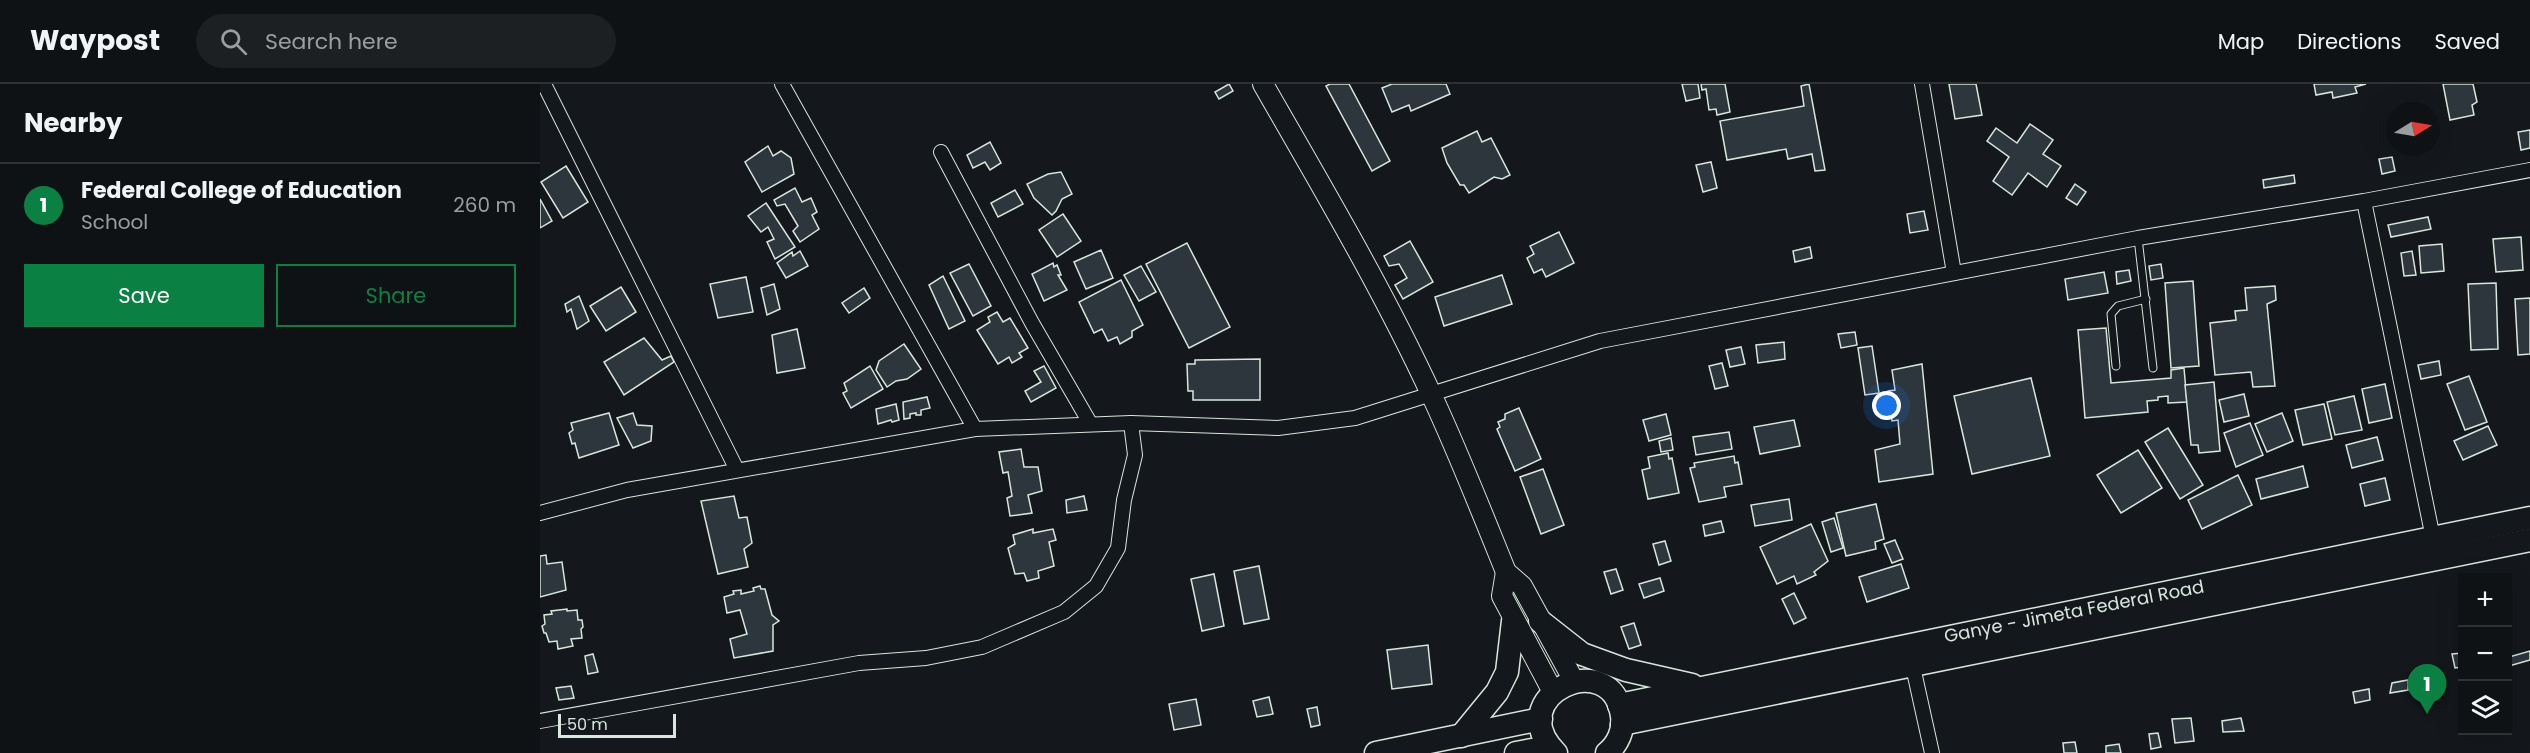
<!DOCTYPE html>
<html lang="en">
<head>
<meta charset="utf-8">
<style>
  body { margin:0; font-family:Poppins,sans-serif; background:#1d2022; color:#f1f3f6 }
  .controls { position:absolute; right:18px; bottom:18px; display:grid; overflow:hidden; border-radius:0px; box-shadow:0 6px 24px #0002 }
  .controls button { width:54px; height:54px; display:grid; place-items:center; padding:0; border:0; border-bottom:2px solid #2f3234; background:#0f1215; color:#f1f3f6; font:30px sans-serif }
  .compass { position:absolute; left:1846px; top:18px; width:54px; height:54px; border-radius:50%; background:#0f1215; box-shadow:0 6px 24px #0002; rotate:79deg }
  .scale { position:absolute; left:18px; bottom:15px; width:118px; box-sizing:border-box; padding-left:6px; border:3px solid #d8e6dc; border-top:0; font-size:16px; line-height:21px; white-space:nowrap; color:#d8e6dc; -webkit-text-stroke:4px #14181c; paint-order:stroke }
  .you { position:absolute; left:1347px; top:322px; width:21px; height:21px; margin:-15px; border:4px solid #fff; border-radius:50%; background:#1a73e8; box-shadow:0 0 0 9px #1a73e833 }
  .badge { display:grid; place-items:center; width:39px; height:39px; border-radius:50%; background:#0b8043; color:#fff; font-size:20px; font-weight:700 }
  .pin { position:absolute; translate:-50% -50px; filter:drop-shadow(0 2px 3px #0008) }
  .pin::after { content:''; position:absolute; top:32px; width:21px; height:18px; background:inherit; clip-path:polygon(0 0,100% 0,50% 100%) }
  .list { margin:0; padding:0; list-style:none }
  h2 { display:flex; justify-content:space-between; align-items:center; height:78px; margin:0; padding:0 24px; font-size:26px }
  h2 small { font-size:20px; font-weight:400; color:#9b9ea0 }
  .list li { display:grid; grid-template-columns:39px 1fr auto; gap:18px; align-items:center; box-sizing:border-box; height:84px; padding:0 24px; border-top:2px solid #2f3234 }
  .list b { display:block; font-size:22px; white-space:nowrap }
  .list p { margin:0; font-size:20px; white-space:nowrap; color:#9b9ea0 }
  .list em { font-size:20px; font-style:normal; color:#9b9ea0 }
  .actions { display:flex; gap:12px; padding:18px 24px }
  .actions a { flex:1; padding:14px 0; border:2px solid #0b8043; border-radius:0px; text-align:center; font-size:21px; color:#0b8043 }
  .actions .main { background:#0b8043; color:#fff }
  .icon { flex:none; width:33px; height:33px; fill:none; stroke:currentColor; stroke-width:2; stroke-linecap:round; stroke-linejoin:round }
  .map { position:relative; flex:none; width:1990px; height:669px; overflow:hidden }
  header { display:flex; align-items:center; gap:36px; box-sizing:border-box; height:84px; padding:0 30px; background:#0f1215; border-bottom:2px solid #2f3234 }
  header strong { font-size:28px }
  nav { display:flex; gap:33px; margin-inline-start:auto; font-size:21px }
  .search { width:420px; height:54px; background:#1d2022; display:flex; align-items:center; gap:15px; box-sizing:border-box; padding:0 21px; border-radius:33px; color:#9b9ea0; font-size:22px }
  main { display:flex }
  aside { flex:1; background:#0f1215 }
  .map>svg:first-child { display:block }
  .building { fill:#2c363c; stroke:#d8e6dc; stroke-width:1.5 }
  .lines { fill:none; stroke-linecap:round; stroke-linejoin:round }
  .lane-casing { stroke:#d8e6dc; stroke-width:9 }
  .street-casing { stroke:#d8e6dc; stroke-width:16 }
  .secondary-casing { stroke:#d8e6dc; stroke-width:22 }
  .primary-casing { stroke:#d8e6dc; stroke-width:25 }
  .lane { stroke:#14181c; stroke-width:7 }
  .street { stroke:#14181c; stroke-width:14 }
  .secondary { stroke:#14181c; stroke-width:20 }
  .primary { stroke:#14181c; stroke-width:22 }
  .labels { text-anchor:middle; dominant-baseline:central; stroke-width:4.5; stroke-linejoin:round; paint-order:stroke }
  .street-label { font-size:18px; fill:#d8e6dc; stroke:#14181c }
</style>
</head>
<body>
<header>
<strong>Waypost</strong>
<div class="search"><svg class="icon" aria-label="search" viewBox="0 0 24 24"><circle cx="10" cy="10" r="6"/><path d="M15 15l6 6"/></svg>Search here</div>
<nav><a>Map</a><a>Directions</a><a>Saved</a></nav>
</header>
<main>
<aside>
<h2>Nearby<small></small></h2>
<ul class="list">
<li><span class="badge">1</span><div><b>Federal College of Education</b><p>School</p></div><em>260 m</em></li>
</ul>
<div class="actions"><a class="main">Save</a><a>Share</a></div>
</aside>
<div class="map">
<svg width="1990" height="669" viewBox="0 0 1990 669">
  <rect width="100%" height="100%" fill="#14181c"/>
  <!-- building -->
  <g class="building">
    <polygon points="689,0 693,7 679,15 675,8"/>
    <polygon points="790,0 809,0 850,77 832,87 786,2"/>
    <polygon points="852,0 906,0 910,10 871,27 869,21 852,28 842,4"/>
    <polygon points="1142,0 1158,0 1160,14 1146,17"/>
    <polygon points="1161,0 1185,0 1190,28 1177,31 1176,25 1169,26 1166,5 1162,6"/>
    <polygon points="1269,0 1285,86 1275,87 1272,70 1248,75 1246,65 1187,76 1180,37 1264,22 1261,2"/>
    <polygon points="1409,0 1436,0 1442,31 1415,35"/>
    <polygon points="1774,0 1826,0 1815,3 1817,9 1793,14 1792,8 1776,11"/>
    <polygon points="1903,0 1933,0 1937,18 1932,21 1934,31 1910,36"/>
    <polygon points="1490,40 1513,56 1503,70 1521,82 1507,103 1488,89 1472,111 1453,97 1469,73 1447,57 1456,44 1477,59"/>
    <polygon points="1990,46 1990,64 1981,66 1978,48"/>
    <polygon points="937,47 942,58 951,54 970,91 962,95 954,93 929,109 924,101 920,101 907,79 902,64"/>
    <polygon points="450,58 461,79 450,86 445,78 433,84 427,71"/>
    <polygon points="228,62 233,72 241,67 251,74 254,90 222,108 205,78"/>
    <polygon points="1852,73 1855,87 1842,90 1839,75"/>
    <polygon points="1171,78 1177,104 1163,108 1156,81"/>
    <polygon points="26,82 48,118 23,134 1,98"/>
    <polygon points="521,88 532,110 522,115 516,127 512,131 494,114 487,100 508,90"/>
    <polygon points="1754,91 1755,99 1724,104 1723,96"/>
    <polygon points="1535,100 1546,108 1537,121 1526,114"/>
    <polygon points="255,104 262,118 271,114 277,128 272,131 279,145 260,158 253,147 258,142 245,120 237,122 234,116"/>
    <polygon points="475,106 483,120 458,133 451,119"/>
    <polygon points="0,115 12,137 0,144"/>
    <polygon points="226,119 255,163 235,175 227,158 234,155 228,143 221,148 208,132"/>
    <polygon points="1384,127 1388,146 1370,149 1367,130"/>
    <polygon points="523,130 541,157 517,173 499,146"/>
    <polygon points="1888,133 1891,145 1851,153 1848,141"/>
    <polygon points="1019,148 1034,179 1006,193 1002,185 994,189 987,174 994,170 990,162"/>
    <polygon points="1981,153 1983,186 1956,188 1953,155"/>
    <polygon points="870,157 893,198 863,215 855,201 867,194 859,180 849,182 844,172"/>
    <polygon points="647,159 690,243 649,264 606,180"/>
    <polygon points="1902,160 1904,187 1881,189 1879,162"/>
    <polygon points="1270,163 1272,174 1255,178 1253,167"/>
    <polygon points="561,166 573,194 546,205 534,178"/>
    <polygon points="260,167 268,182 246,194 237,179 252,168 253,172"/>
    <polygon points="1872,167 1876,191 1864,192 1861,169"/>
    <polygon points="513,179 514,183 517,181 521,191 518,191 527,206 504,217 492,190"/>
    <polygon points="429,180 451,222 433,232 410,189"/>
    <polygon points="1621,180 1623,194 1611,196 1609,182"/>
    <polygon points="601,182 616,208 599,217 584,191"/>
    <polygon points="1589,186 1591,197 1577,200 1576,188"/>
    <polygon points="1564,188 1568,209 1528,216 1525,195"/>
    <polygon points="962,191 972,220 904,242 895,213"/>
    <polygon points="403,192 425,237 409,245 389,201"/>
    <polygon points="206,193 213,228 178,234 170,200"/>
    <polygon points="581,196 603,241 592,247 592,253 580,260 577,253 568,257 562,245 554,249 539,218"/>
    <polygon points="1653,197 1659,282 1631,284 1625,199"/>
    <polygon points="1956,199 1958,265 1931,266 1928,200"/>
    <polygon points="234,200 240,225 227,231 221,204"/>
    <polygon points="1735,202 1736,216 1727,220 1735,302 1713,303 1711,288 1675,291 1670,239 1696,236 1695,227 1707,226 1705,204"/>
    <polygon points="81,203 96,228 66,247 50,222"/>
    <polygon points="324,204 330,214 309,229 302,219"/>
    <polygon points="39,212 49,237 37,245 31,225 27,228 25,220"/>
    <polygon points="1990,214 1990,270 1978,271 1975,215"/>
    <polygon points="457,228 463,238 470,234 488,264 479,269 482,273 472,279 469,273 458,280 437,246 450,238 448,233"/>
    <polygon points="1566,244 1571,299 1631,294 1631,286 1644,284 1647,318 1628,319 1628,312 1618,313 1618,316 1607,317 1608,328 1545,334 1538,246"/>
    <polygon points="257,245 265,284 237,289 232,251"/>
    <polygon points="1315,248 1317,261 1301,264 1298,250"/>
    <polygon points="104,254 122,276 131,272 134,278 84,311 64,278"/>
    <polygon points="1244,258 1245,275 1218,279 1216,261"/>
    <polygon points="364,260 381,285 367,295 356,297 347,303 336,286 339,277"/>
    <polygon points="1332,262 1339,309 1325,311 1318,264"/>
    <polygon points="1201,263 1205,280 1190,283 1186,266"/>
    <polygon points="720,275 720,316 653,316 653,307 648,307 647,280 655,280 655,276"/>
    <polygon points="1899,277 1901,291 1881,295 1878,281"/>
    <polygon points="1182,279 1188,302 1175,305 1169,282"/>
    <polygon points="1382,280 1393,390 1339,398 1335,366 1360,360 1358,336 1352,337 1348,307 1355,306 1352,286"/>
    <polygon points="330,282 343,305 311,324 303,309 307,307 304,299"/>
    <polygon points="504,282 516,304 491,318 485,307 501,298 494,287"/>
    <polygon points="1929,292 1947,338 1925,346 1907,300"/>
    <polygon points="1491,294 1510,372 1432,390 1414,312"/>
    <polygon points="1674,298 1680,367 1659,369 1658,361 1651,361 1645,301"/>
    <polygon points="1845,300 1852,334 1829,339 1822,305"/>
    <polygon points="1704,310 1709,332 1684,338 1679,316"/>
    <polygon points="1814,312 1822,346 1795,351 1787,318"/>
    <polygon points="387,313 390,324 381,326 381,331 376,331 376,329 370,330 370,334 364,335 363,318"/>
    <polygon points="356,320 359,336 352,338 351,336 338,340 336,325"/>
    <polygon points="1784,320 1792,355 1763,361 1755,326"/>
    <polygon points="979,324 1001,375 975,387 957,345 960,343 958,338 965,335 965,330"/>
    <polygon points="69,329 79,361 39,374 35,359 32,360 29,349 33,346 31,339"/>
    <polygon points="93,329 97,341 112,342 111,357 93,364 77,334"/>
    <polygon points="1742,329 1753,357 1727,368 1715,340"/>
    <polygon points="1126,330 1131,351 1109,357 1103,336"/>
    <polygon points="1254,336 1260,362 1220,370 1214,343"/>
    <polygon points="1710,339 1723,371 1696,383 1684,349"/>
    <polygon points="1948,342 1957,361 1923,376 1914,357"/>
    <polygon points="1628,344 1663,401 1640,415 1605,358"/>
    <polygon points="1189,348 1192,365 1156,371 1153,353"/>
    <polygon points="1837,353 1843,376 1812,384 1806,361"/>
    <polygon points="1131,354 1133,366 1121,368 1119,357"/>
    <polygon points="481,365 484,383 498,383 502,407 488,411 492,429 470,432 467,414 472,412 468,388 463,389 459,368"/>
    <polygon points="1598,366 1622,404 1581,429 1557,391"/>
    <polygon points="1128,369 1129,375 1132,374 1139,409 1108,415 1102,386 1110,384 1108,373"/>
    <polygon points="1194,372 1195,379 1198,378 1202,400 1184,403 1186,413 1159,418 1150,384 1155,383 1154,379"/>
    <polygon points="1763,382 1768,403 1721,415 1716,395"/>
    <polygon points="1003,385 1024,441 1001,450 980,393"/>
    <polygon points="1698,391 1712,421 1662,445 1648,416"/>
    <polygon points="1845,394 1850,416 1825,422 1820,400"/>
    <polygon points="194,412 199,434 207,433 212,459 204,465 208,483 178,490 161,417"/>
    <polygon points="544,412 547,426 527,429 526,416"/>
    <polygon points="1249,415 1252,436 1215,442 1211,421"/>
    <polygon points="1336,420 1344,455 1335,458 1336,465 1306,472 1296,429"/>
    <polygon points="1294,434 1303,464 1291,468 1282,438"/>
    <polygon points="1181,437 1184,448 1165,452 1163,441"/>
    <polygon points="1271,440 1288,477 1274,488 1276,491 1257,500 1254,492 1237,500 1220,463"/>
    <polygon points="493,445 493,449 513,445 516,456 509,458 514,482 498,487 499,494 487,497 484,489 475,490 468,464 475,460 473,451"/>
    <polygon points="1355,456 1363,475 1352,479 1344,460"/>
    <polygon points="1125,457 1131,477 1119,481 1113,460"/>
    <polygon points="6,471 7,480 22,478 26,506 0,513 0,472"/>
    <polygon points="1361,480 1369,504 1327,518 1319,493"/>
    <polygon points="719,482 729,535 704,540 694,487"/>
    <polygon points="1076,485 1083,506 1071,510 1064,488"/>
    <polygon points="674,490 684,542 662,547 651,495"/>
    <polygon points="1120,494 1124,507 1104,514 1099,500"/>
    <polygon points="220,502 221,505 225,505 232,531 239,537 233,541 233,567 194,574 190,555 207,550 200,526 187,529 184,513 194,510 193,507 201,506 201,510 214,507 213,504"/>
    <polygon points="1254,509 1266,534 1254,540 1242,515"/>
    <polygon points="27,525 27,527 37,526 38,536 42,536 43,543 41,545 42,554 31,555 33,562 18,565 17,557 9,558 6,549 4,549 2,542 5,540 4,531 12,530 11,527"/>
    <polygon points="1094,539 1101,561 1089,565 1081,543"/>
    <polygon points="888,561 892,600 852,605 847,566"/>
    <polygon points="1990,567 1990,576 1969,582 1969,573"/>
    <polygon points="1922,569 1922,583 1915,584 1912,570"/>
    <polygon points="53,570 58,588 48,590 45,572"/>
    <polygon points="1868,596 1868,606 1850,609 1852,599"/>
    <polygon points="31,602 34,614 19,616 16,604"/>
    <polygon points="1829,605 1830,616 1815,619 1813,608"/>
    <polygon points="729,613 733,630 717,633 713,617"/>
    <polygon points="656,615 661,641 634,646 629,620"/>
    <polygon points="777,623 780,641 771,643 767,625"/>
    <polygon points="1651,634 1654,657 1635,659 1632,635"/>
    <polygon points="1701,634 1704,647 1683,648 1682,637"/>
    <polygon points="1618,649 1621,663 1611,665 1609,650"/>
    <polygon points="1535,658 1537,669 1524,669 1523,659"/>
    <polygon points="1579,660 1581,669 1566,669 1566,662"/>
  </g>
  <g class="lines">
    <defs>
      <g id="lane">
        <polyline points="1598,154 1613,284"/>
        <polyline points="1576,282 1571,230 1578,222 1606,215"/>
      </g>
      <g id="street">
        <polyline points="4,0 197,386"/>
        <polyline points="242,0 435,345"/>
        <polyline points="1382,0 1414,189"/>
        <polyline points="401,68 492,239 550,339"/>
        <polyline points="1824,117 1893,454"/>
        <polyline points="0,429 87,406 435,345 591,339 738,344 815,334 1060,257 1598,154 1824,117 1990,86"/>
        <polyline points="1371,574 1392,669"/>
        <polyline points="0,637 319,579 386,574 442,563 524,528 556,502 578,464 584,416 595,371 591,339"/>
      </g>
      <g id="secondary">
        <path d="M723,0C782,103 842,204 892,312C919,370 942,429 966,488L982,502L1034,597"/>
        <polyline points="966,488 962,512 1013,608"/>
      </g>
      <g id="primary">
        <polyline points="1000,537 1042,570 1086,586 1152,601"/>
        <polyline points="1079,621 1990,434"/>
        <polyline points="1082,640 1990,456"/>
        <polyline points="921,652 957,608 967,588 973,537"/>
        <polyline points="836,669 1001,635"/>
        <polyline points="976,669 1009,663"/>
        <path d="M1016,669C959,612 1072,560 1082,632C1084,646 1078,660 1067,669"/>
      </g>
    </defs>
    <!-- lane casing -->
    <use href="#lane" class="lane-casing"/>
    <!-- street casing -->
    <use href="#street" class="street-casing"/>
    <!-- secondary casing -->
    <use href="#secondary" class="secondary-casing"/>
    <!-- primary casing -->
    <use href="#primary" class="primary-casing"/>
    <!-- lane -->
    <use href="#lane" class="lane"/>
    <!-- street -->
    <use href="#street" class="street"/>
    <!-- secondary -->
    <use href="#secondary" class="secondary"/>
    <!-- primary -->
    <use href="#primary" class="primary"/>
  </g>
  <g class="labels">
    <!-- street labels -->
    <g class="street-label">
      <text transform="translate(1534 527) rotate(-11)">Ganye - Jimeta Federal Road</text>
    </g>
  </g>
</svg>
<div class="controls">
<button>+</button>
<button>−</button>
<button><svg class="icon" aria-label="layers" viewBox="0 0 24 24"><path d="M12 4l9 5-9 5-9-5zM3 14l9 5 9-5"/></svg></button>
</div>
<svg class="compass" viewBox="-18 -18 36 36"><path d="M0-13l5 13h-10z" fill="#e53935"/><path d="M0 13l5-13h-10z" fill="#9b9ea0"/></svg>
<div class="scale">50 m</div>
<div class="you"></div>
<div class="pin badge" style="left:1887px;top:630px">1</div>
</div>
</main>
</body>
</html>
